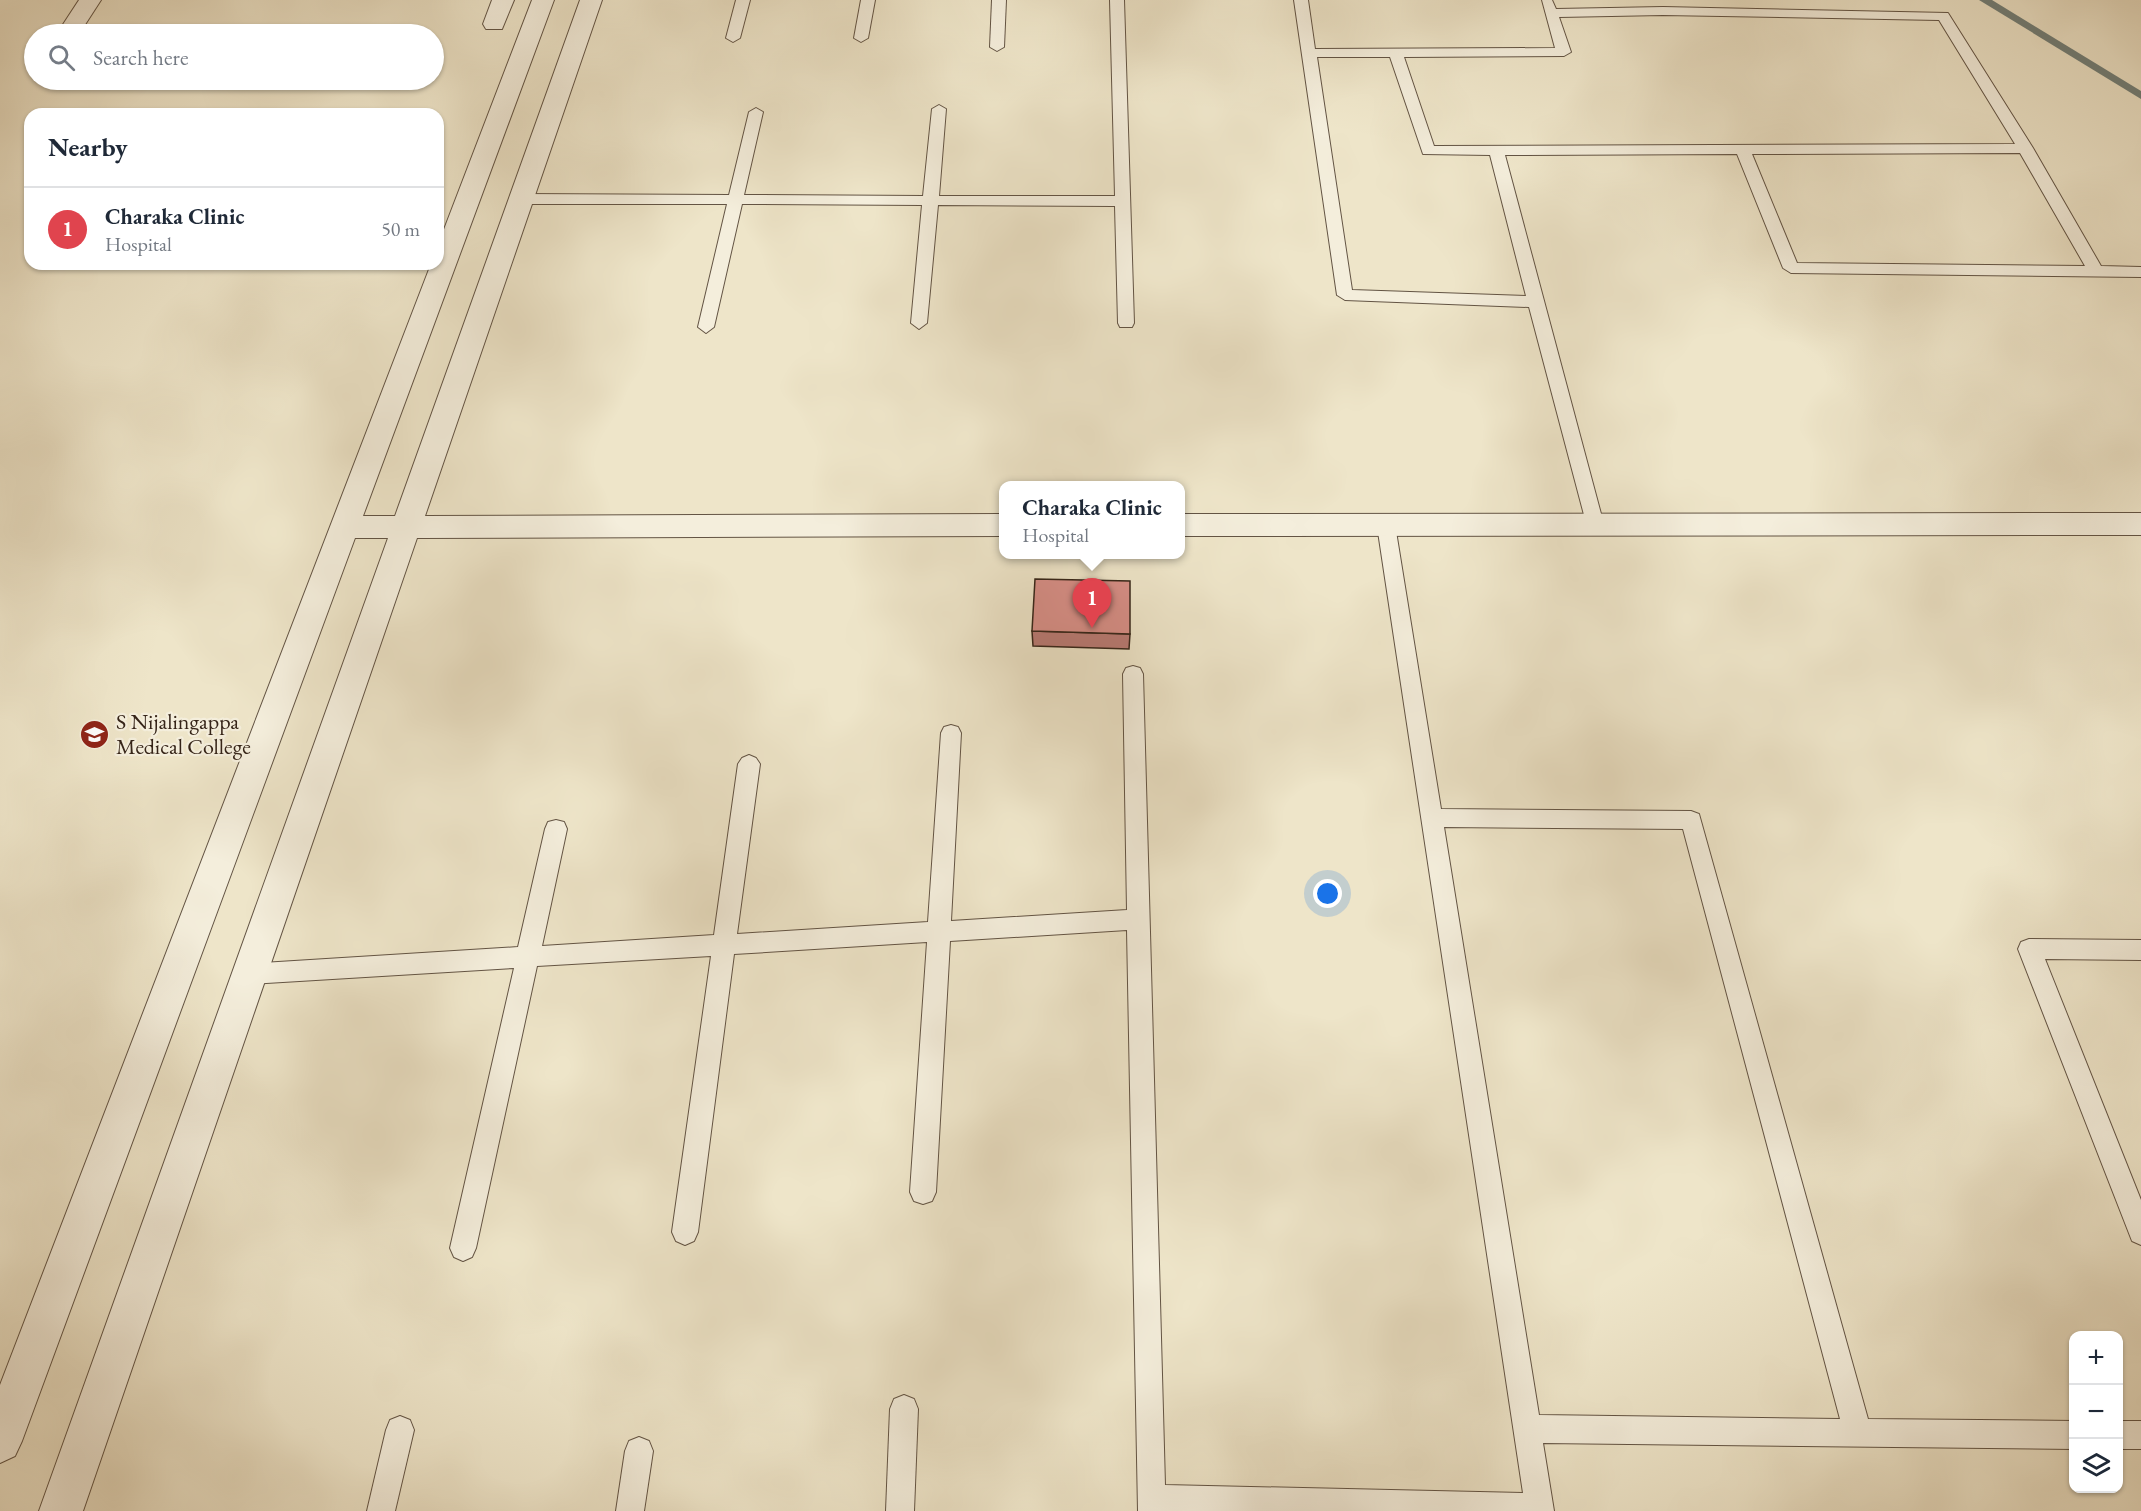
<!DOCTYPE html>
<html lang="en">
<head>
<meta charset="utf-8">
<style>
  body { margin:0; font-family:"EB Garamond",serif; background:#f6f6f7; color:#1f2937 }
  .controls { position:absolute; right:18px; bottom:18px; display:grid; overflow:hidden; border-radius:12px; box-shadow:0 2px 4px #0004 }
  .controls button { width:54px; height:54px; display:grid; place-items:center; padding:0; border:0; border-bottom:2px solid #e0e1e3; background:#fff; color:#1f2937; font:30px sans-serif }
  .you { position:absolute; left:1328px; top:894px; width:21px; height:21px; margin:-15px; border:4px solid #fff; border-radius:50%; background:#1a73e8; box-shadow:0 0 0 9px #1a73e833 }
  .badge { display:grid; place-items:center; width:39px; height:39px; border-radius:50%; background:#0b8043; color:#fff; font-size:20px; font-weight:700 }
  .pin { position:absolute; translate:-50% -50px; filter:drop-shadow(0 2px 3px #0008) }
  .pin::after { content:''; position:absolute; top:32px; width:21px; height:18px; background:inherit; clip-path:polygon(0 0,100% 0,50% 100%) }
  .popup { position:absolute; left:999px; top:481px; width:186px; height:78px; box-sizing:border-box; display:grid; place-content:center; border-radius:12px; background:#fff; filter:drop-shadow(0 2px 4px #0005); font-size:20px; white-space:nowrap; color:#747a83 }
  .popup b { font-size:22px; color:#1f2937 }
  .popup::after { content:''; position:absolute; left:50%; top:100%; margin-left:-12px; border:12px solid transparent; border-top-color:#fff }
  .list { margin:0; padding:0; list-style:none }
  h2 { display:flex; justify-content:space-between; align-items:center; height:78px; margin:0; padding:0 24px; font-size:26px }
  h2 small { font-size:20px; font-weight:400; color:#747a83 }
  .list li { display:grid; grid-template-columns:39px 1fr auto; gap:18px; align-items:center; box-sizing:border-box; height:84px; padding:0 24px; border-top:2px solid #e0e1e3 }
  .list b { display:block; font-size:22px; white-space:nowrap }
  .list p { margin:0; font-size:20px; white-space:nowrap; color:#747a83 }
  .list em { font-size:20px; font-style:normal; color:#747a83 }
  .icon { flex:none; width:33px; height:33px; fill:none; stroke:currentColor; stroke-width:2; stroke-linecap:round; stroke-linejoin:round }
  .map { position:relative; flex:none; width:2141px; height:1511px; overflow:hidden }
  .search { position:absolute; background:#fff; box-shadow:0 2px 4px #0004; left:24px; top:24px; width:420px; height:66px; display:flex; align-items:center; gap:15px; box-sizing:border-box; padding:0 21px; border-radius:33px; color:#747a83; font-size:22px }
  .panel { position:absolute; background:#fff; box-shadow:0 2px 4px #0004; left:24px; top:108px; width:420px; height:162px; border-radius:18px }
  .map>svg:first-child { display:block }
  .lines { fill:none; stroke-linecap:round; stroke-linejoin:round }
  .stream { fill:#72807a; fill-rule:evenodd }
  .service-casing { stroke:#635444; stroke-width:2 }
  .minor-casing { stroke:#635444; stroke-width:2 }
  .tertiary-casing { stroke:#635444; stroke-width:2 }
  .service { fill:#f4eedc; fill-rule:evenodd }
  .minor { fill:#f4eedc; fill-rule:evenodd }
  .tertiary { fill:#f4eedc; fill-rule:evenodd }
  .wall { fill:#b97a74; stroke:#352418; stroke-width:1.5 }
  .building { fill:#d78e87; stroke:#352418; stroke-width:1.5 }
  .labels { text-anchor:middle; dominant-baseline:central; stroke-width:4.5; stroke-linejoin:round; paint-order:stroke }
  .poi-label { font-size:22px; fill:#352418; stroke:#f4eedc; text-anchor:start }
</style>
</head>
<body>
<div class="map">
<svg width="2141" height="1511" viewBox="0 0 2141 1511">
  <rect width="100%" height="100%" fill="#eee5c9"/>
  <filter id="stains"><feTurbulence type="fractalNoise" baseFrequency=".00333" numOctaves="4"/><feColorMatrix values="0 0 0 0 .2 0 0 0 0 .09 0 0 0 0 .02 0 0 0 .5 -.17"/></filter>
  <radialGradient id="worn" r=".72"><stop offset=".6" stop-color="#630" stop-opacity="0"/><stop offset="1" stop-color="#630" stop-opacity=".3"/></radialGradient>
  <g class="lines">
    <!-- stream -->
    <polygon class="stream" points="1979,0 1992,0 2141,91 2141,99"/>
    <defs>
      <g id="service">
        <polygon points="736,0 750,0 740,38 733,42 726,38"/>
        <polygon points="861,0 875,0 868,38 861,42 854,38"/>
        <polygon points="992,0 1006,0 1004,47 997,51 990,47"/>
        <polygon points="1110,0 1124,0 1134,323 1132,327 1120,327 1118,323 1115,206 938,205 927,323 919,329 911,323 922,205 742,204 714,327 706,333 698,327 727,204 521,204 513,199 521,194 729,195 749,112 756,108 763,112 744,195 923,196 932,109 939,105 946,109 939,196 1115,196"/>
        <path d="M1294,0H1308L1315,49L1555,48L1542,0H1552L1556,9L1663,7L1948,13L2033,148L2101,266L2141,267V277L1791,273L1783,268L1737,154L1505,155L1604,525L1602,530H1588L1529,307L1345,300L1337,295ZM1663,15L1939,20L2015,144L1434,146L1404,57L1564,56L1571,52L1559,17ZM1317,57H1390L1423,154L1490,155L1526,296L1352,290ZM2020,153L2085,266L1797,263L1752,154Z"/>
        <path d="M1386,518L1393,520L1395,525L1441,809L1691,811L1699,814L1868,1419L2074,1421V1449L1543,1443L1554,1511H1138L1127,930L950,941L936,1192L932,1201L923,1204L914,1201L910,1192L927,942L734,954L698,1232L694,1241L685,1245L676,1241L672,1232L711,956L537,966L476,1248L472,1257L463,1261L454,1257L450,1248L514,968L248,984L240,981L236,974L240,967L248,964L518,947L545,829L548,822L556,820L564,822L567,829L542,946L714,935L738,764L742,758L749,755L756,758L760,764L737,934L928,922L941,733L944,727L951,725L958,727L961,733L951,921L1127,910L1123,674L1126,668L1133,666L1140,668L1143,674L1165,1485L1523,1493L1377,525L1379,520ZM1444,827L1683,829L1840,1419L1539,1415Z"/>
        <polygon points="2029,939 2141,940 2141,960 2045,959 2141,1200 2141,1245 2132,1241 2018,949 2021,942"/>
        <polygon points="904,1395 914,1399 918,1409 914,1511 886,1511 890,1409 894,1399"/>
        <polygon points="400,1416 410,1420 414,1430 395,1511 367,1511 386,1430 390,1420"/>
        <rect x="2118" y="1421" width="23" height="28"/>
        <polygon points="639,1437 649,1441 653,1451 644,1511 616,1511 625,1451 629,1441"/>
      </g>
      <g id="minor">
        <polygon points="79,0 101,0 79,34 63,34 60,29"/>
        <polygon points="492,0 514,0 502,29 486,29 483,24"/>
      </g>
      <g id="tertiary">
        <polygon points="532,0 554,0 363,516 395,516 580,0 602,0 425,516 1004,514 1004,536 417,538 83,1511 39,1511 388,538 355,538 22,1441 15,1456 0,1463 0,1385 431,264 438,264 438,245"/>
        <polygon points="2141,513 2141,535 1180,536 1180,514"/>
      </g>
    </defs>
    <!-- service casing -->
    <use href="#service" class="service-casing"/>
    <!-- minor casing -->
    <use href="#minor" class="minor-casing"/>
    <!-- tertiary casing -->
    <use href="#tertiary" class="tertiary-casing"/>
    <!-- service -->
    <use href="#service" class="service"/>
    <!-- minor -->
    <use href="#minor" class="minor"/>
    <!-- tertiary -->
    <use href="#tertiary" class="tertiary"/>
  </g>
  <!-- wall -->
  <polygon class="wall" points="1032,631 1130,634 1129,649 1033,646"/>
  <!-- building -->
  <polygon class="building" points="1035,579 1130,581 1130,634 1032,631"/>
  <!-- icons -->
  <defs>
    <symbol id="university-disc" viewBox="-11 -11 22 22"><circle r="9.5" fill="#8f2418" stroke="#f4eedc"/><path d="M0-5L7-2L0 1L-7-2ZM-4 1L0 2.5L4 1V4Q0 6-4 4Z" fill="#fff"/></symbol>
  </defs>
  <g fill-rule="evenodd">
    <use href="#university-disc" x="78" y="718" width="33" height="33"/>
  </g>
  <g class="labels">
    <!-- poi labels -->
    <g class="poi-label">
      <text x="116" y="721">S Nijalingappa<tspan x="116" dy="25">Medical College</tspan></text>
    </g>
  </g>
  <rect width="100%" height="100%" filter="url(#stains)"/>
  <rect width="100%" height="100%" fill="url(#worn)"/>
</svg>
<div class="controls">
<button>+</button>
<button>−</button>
<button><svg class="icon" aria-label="layers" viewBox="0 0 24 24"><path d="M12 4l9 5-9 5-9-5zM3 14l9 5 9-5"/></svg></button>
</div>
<div class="you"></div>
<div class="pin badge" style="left:1092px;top:628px;background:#e0444e">1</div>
<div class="popup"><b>Charaka Clinic</b>Hospital</div>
<div class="search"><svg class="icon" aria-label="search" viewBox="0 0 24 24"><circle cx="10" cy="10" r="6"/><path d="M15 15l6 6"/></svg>Search here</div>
<section class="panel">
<h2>Nearby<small></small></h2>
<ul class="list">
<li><span class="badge" style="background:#e0444e">1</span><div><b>Charaka Clinic</b><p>Hospital</p></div><em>50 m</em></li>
</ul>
</section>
</div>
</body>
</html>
